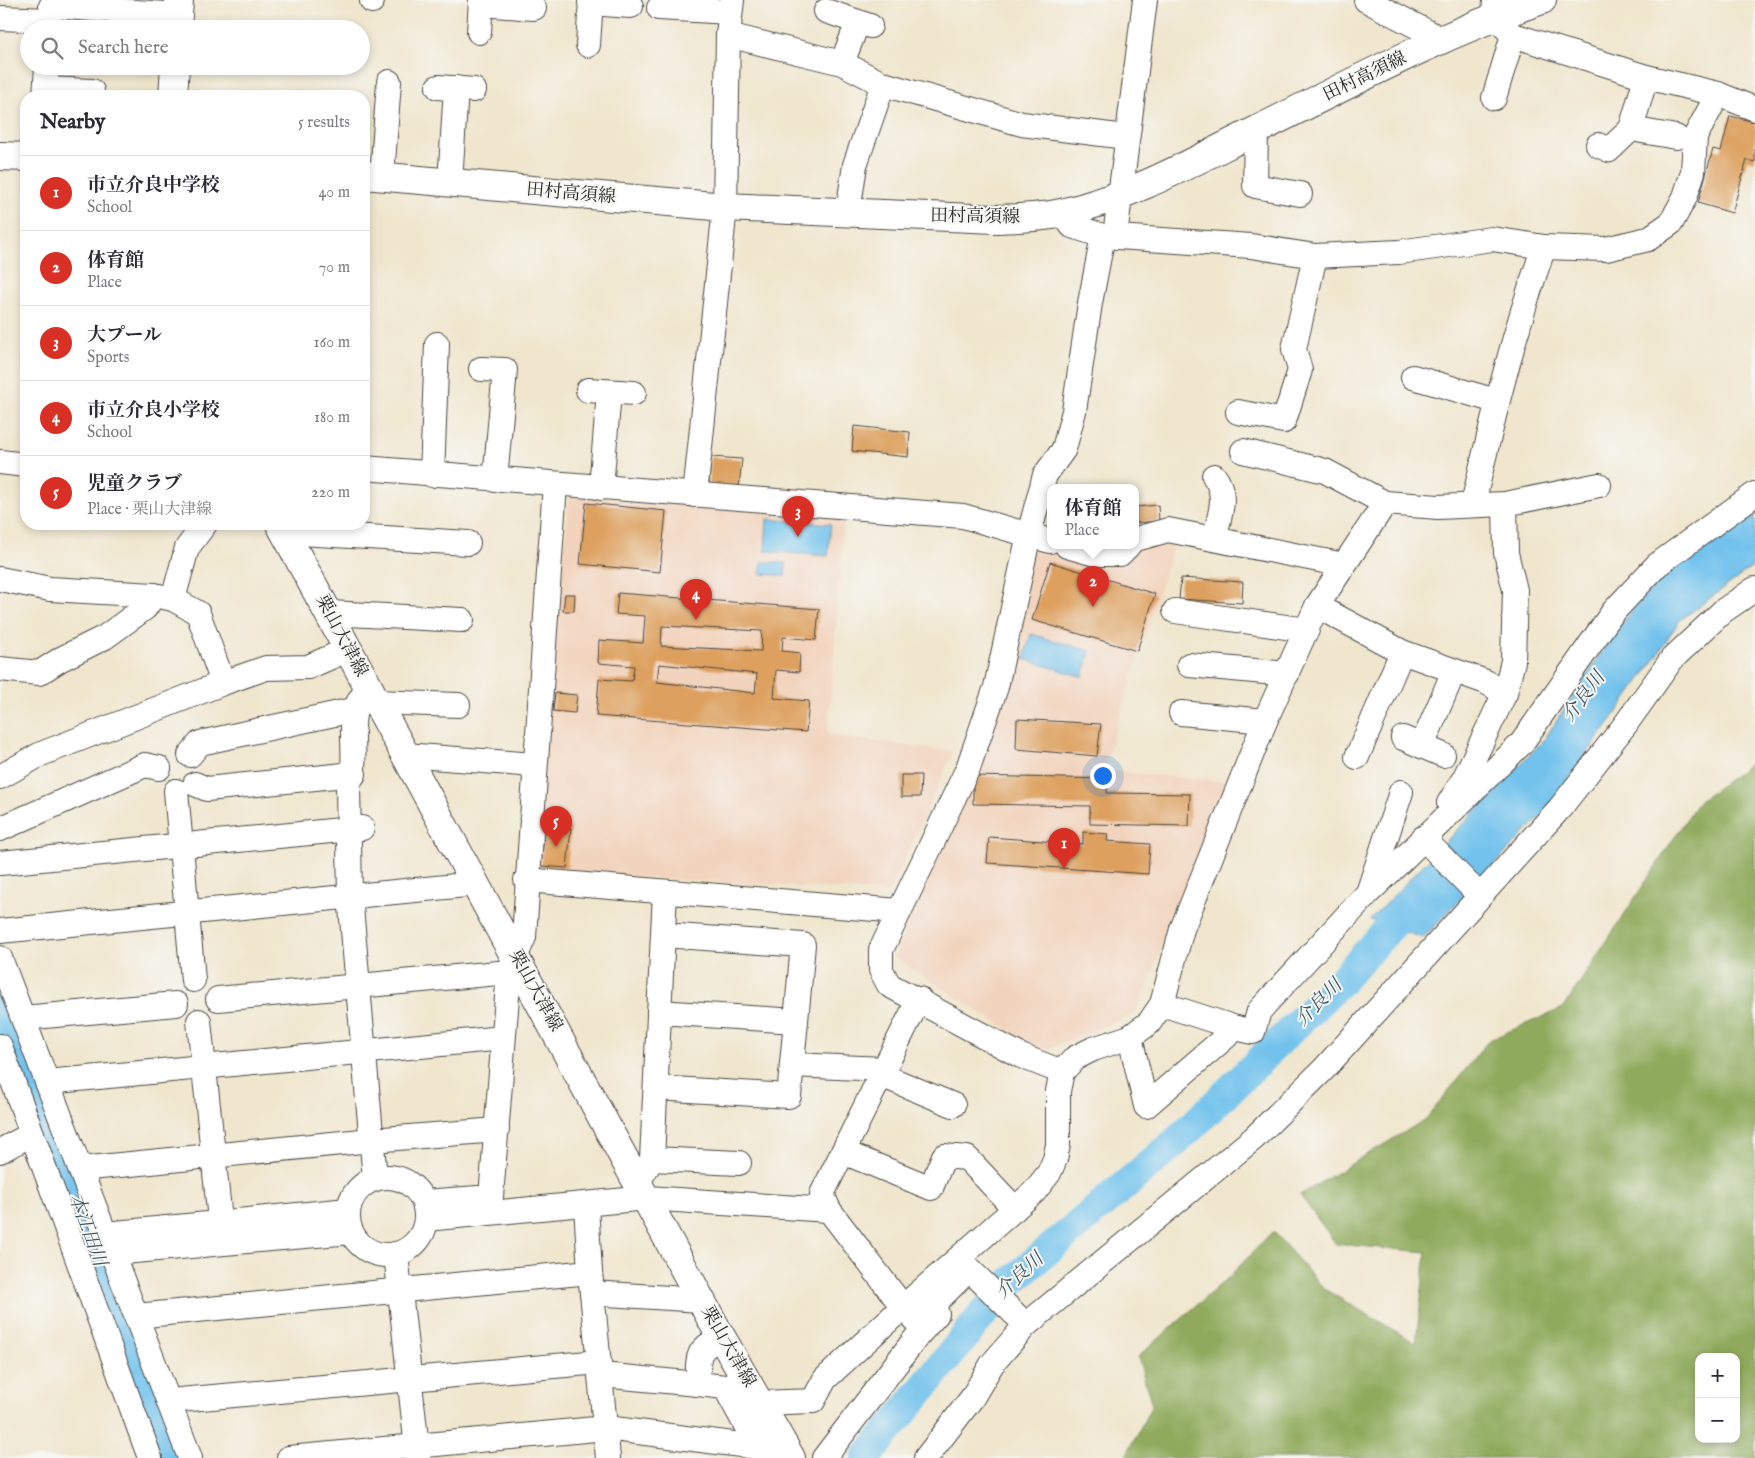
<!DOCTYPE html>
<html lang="en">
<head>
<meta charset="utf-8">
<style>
  body { margin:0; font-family:"IM FELL English","Noto Serif JP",serif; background:#f7f7f7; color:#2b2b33 }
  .controls { position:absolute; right:15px; bottom:15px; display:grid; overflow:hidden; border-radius:10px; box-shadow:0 2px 8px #0003 }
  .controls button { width:45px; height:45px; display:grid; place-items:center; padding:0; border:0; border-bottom:1px solid #e1e1e2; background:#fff; color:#2b2b33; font:25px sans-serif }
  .you { position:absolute; left:1102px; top:775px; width:18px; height:18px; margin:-12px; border:4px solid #fff; border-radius:50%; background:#1a73e8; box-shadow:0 0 0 8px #1a73e833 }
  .badge { display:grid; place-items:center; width:32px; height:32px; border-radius:50%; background:#d93025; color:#fff; font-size:16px; font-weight:700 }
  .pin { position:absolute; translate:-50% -41px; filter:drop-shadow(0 1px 2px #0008) }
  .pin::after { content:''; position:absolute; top:26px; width:18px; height:15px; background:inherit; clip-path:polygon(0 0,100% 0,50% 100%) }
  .popup { position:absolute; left:1047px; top:484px; width:92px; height:65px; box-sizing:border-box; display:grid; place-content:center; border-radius:10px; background:#fff; filter:drop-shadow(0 1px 4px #0005); font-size:16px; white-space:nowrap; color:#7c7c81 }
  .popup b { font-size:19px; color:#2b2b33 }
  .popup::after { content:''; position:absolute; left:50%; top:100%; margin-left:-10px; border:10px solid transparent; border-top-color:#fff }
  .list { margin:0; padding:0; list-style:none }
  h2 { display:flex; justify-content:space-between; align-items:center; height:65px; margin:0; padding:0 20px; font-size:21px }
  h2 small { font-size:16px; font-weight:400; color:#7c7c81 }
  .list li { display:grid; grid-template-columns:32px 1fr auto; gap:15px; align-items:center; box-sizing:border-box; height:75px; padding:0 20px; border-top:1px solid #e1e1e2 }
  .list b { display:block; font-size:19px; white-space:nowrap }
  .list p { margin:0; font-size:16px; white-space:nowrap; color:#7c7c81 }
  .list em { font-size:16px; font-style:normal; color:#7c7c81 }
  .icon { flex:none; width:28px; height:28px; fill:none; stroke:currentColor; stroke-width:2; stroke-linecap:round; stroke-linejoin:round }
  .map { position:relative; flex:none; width:1755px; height:1458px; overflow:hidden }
  .search { position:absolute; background:#fff; box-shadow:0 2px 8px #0003; left:20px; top:20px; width:350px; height:55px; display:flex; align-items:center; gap:12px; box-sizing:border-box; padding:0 18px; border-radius:28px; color:#7c7c81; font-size:19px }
  .panel { position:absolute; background:#fff; box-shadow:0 2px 8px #0003; left:20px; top:90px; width:350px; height:440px; border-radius:20px }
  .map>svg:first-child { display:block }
  .built { fill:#f2d4be }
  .forest { fill:#8faa5c; stroke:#5d6a44; fill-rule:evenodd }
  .water { fill:#72c2ed; stroke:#4e768c }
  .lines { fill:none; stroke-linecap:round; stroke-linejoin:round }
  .stream { stroke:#72c2ed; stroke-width:5 }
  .river { stroke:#72c2ed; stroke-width:30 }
  .building { fill:#dda05f; fill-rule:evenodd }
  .minor-casing { stroke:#494743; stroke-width:26 }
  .major-casing { stroke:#494743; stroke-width:30 }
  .minor { stroke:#fff; stroke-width:24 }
  .major { stroke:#fff; stroke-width:28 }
  .labels { text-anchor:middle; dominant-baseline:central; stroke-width:4; stroke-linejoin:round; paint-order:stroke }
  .street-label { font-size:18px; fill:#2b2b2b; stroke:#f6f6f2 }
  .water-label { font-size:19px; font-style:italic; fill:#405865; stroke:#f6f6f2 }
</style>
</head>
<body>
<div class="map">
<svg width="1755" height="1458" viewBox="0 0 1755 1458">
  <rect width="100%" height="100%" fill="#f6f6f2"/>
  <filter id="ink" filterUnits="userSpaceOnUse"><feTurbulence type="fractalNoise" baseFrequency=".02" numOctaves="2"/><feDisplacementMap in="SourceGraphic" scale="10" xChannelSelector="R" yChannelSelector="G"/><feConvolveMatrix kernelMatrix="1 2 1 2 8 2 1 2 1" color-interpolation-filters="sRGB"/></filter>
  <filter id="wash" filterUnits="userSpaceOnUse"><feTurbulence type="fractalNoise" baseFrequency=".0096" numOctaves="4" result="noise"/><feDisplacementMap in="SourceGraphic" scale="20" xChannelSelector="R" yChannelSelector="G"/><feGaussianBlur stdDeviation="1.12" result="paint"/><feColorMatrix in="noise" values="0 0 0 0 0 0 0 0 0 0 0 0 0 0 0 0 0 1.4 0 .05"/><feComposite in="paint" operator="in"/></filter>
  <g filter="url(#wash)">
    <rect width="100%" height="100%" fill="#f0e6cd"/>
    <!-- built -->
    <g class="built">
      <polygon points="569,496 844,516 828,735 953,752 890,892 532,871"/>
      <polygon points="1143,537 1175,540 1103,770 1233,782 1135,1014 1042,1052 894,957 995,718 1031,551 1123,567"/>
    </g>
    <!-- forest -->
    <path class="forest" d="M1755,760V1458H1125L1152,1405L1138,1357L1229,1277L1273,1231L1324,1289L1416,1343L1426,1252L1336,1244L1300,1195L1426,1119L1489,1040L1563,1008L1697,803ZM1699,1357H1736V1439H1699Z"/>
    <!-- water -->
    <g class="water">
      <polygon points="1755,515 1755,565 1679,621 1653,662 1544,813 1423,938 1370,920 1544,740 1621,623 1670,567"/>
      <polygon points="767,519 831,524 828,556 765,551"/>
      <polygon points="762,562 786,563 785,576 760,574"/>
      <polygon points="1031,634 1090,651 1083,677 1024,659"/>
    </g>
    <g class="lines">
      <!-- stream -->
      <polyline class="stream" points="91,1246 102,1245"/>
      <!-- river -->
      <g class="river">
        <path d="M0,1004C61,1154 113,1307 170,1458"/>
        <polyline points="866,1458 1007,1285 1178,1140 1339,983 1417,898"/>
      </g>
    </g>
    <g id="blocks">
      <!-- building -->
      <g class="building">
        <polygon points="1730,116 1755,122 1755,162 1747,160 1732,213 1698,203 1713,149 1721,151"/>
        <polygon points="854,426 910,432 908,457 852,451"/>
        <polygon points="711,457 742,459 739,487 709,485"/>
        <polygon points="586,503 666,511 660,572 580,564"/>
        <polygon points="1158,505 1159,521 1136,523 1136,507"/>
        <polygon points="1050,562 1155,594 1137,651 1032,620"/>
        <polygon points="1181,578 1243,582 1242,603 1179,599"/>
        <path d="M618,593L819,609L816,640L783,637L782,651L800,653L799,672L776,670L774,698L809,701L806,732L596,716L599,679L632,681L634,666L598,663L599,640L643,643L645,616L616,614ZM662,626L762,631L761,651L661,646ZM659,664L757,674L755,693L657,682Z"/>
        <polygon points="565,594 575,594 574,611 563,611"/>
        <polygon points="555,693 577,695 575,713 553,711"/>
        <polygon points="1017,719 1101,724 1097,756 1016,749"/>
        <polygon points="901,775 921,775 920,797 901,797"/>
        <polygon points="973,776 1108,779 1107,793 1190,794 1189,826 1090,824 1090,806 973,804"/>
        <polygon points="545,826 571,828 567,868 541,866"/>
        <polygon points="1083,832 1108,834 1107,841 1150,844 1148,874 987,863 989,837 1083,844"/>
      </g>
    </g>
  </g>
  <g filter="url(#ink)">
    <use href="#blocks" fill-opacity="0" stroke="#494743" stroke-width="1"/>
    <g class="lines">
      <defs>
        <g id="minor">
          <polyline points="1366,0 1441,39"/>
          <polyline points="1495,0 1494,16 1513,35 1646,77 1718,94 1755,109"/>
          <polyline points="372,1 372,0"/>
          <polyline points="590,3 631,6"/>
          <polyline points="481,4 534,8"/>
          <polyline points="51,6 178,15"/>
          <polyline points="659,8 730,12"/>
          <polyline points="826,11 870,26"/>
          <polyline points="0,18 49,20"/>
          <polyline points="479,32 481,0"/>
          <polyline points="728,35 842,63 883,84 1022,124 1126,137"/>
          <polyline points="588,45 591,0"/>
          <polyline points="842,63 858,22"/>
          <polyline points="438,87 474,90"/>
          <polyline points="46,89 92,91"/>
          <polyline points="45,96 47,66"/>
          <polyline points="1494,98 1513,35"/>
          <polyline points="1631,129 1676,137"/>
          <polyline points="1256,130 1255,186 1300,194"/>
          <polyline points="1598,145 1609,150 1631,129 1646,77"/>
          <polyline points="382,176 389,82"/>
          <polyline points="450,183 456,88"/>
          <polyline points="848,212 855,165 883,84"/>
          <polyline points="1063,213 1072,226 1103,236 1251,246 1315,256 1399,252 1492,239 1544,247 1606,249 1648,239 1671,223 1685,197 1693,172 1695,137 1718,94"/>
          <polyline points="1115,236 1145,0"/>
          <polyline points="481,369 505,370 495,480"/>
          <polyline points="1413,377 1496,401"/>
          <polyline points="588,390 634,393"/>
          <polyline points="1238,412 1284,421 1300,370 1294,349 1315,256"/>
          <polyline points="1243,451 1325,471 1385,503 1438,507 1505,504 1599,485"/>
          <polyline points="0,462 26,465"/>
          <polyline points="364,468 963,516 1050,541"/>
          <polyline points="432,475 437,344"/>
          <path d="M1214,476C1229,495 1219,517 1214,539"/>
          <polyline points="601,488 609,392"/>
          <polyline points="695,495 725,207 728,35 732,0"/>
          <path d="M1473,504C1493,417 1514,331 1544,247"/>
          <polyline points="284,532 468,543"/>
          <polyline points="1136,539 1168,530 1344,565"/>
          <polyline points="1067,546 1095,554 1120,554 1128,546"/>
          <polyline points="0,579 50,589 154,595 173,599 198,613 223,683"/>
          <polyline points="173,599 187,548 205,524"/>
          <polyline points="1317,606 1402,652 1486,682 1505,693"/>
          <polyline points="1175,611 1307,630"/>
          <polyline points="329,613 462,620"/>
          <polyline points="1189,665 1287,674"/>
          <polyline points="0,669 39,673 61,659 105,637 145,608 154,595"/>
          <path d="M369,689C339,713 363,755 348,786L350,896L375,1179"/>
          <polyline points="375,702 458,705"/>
          <polyline points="1181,713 1265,721"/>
          <polyline points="1403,738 1443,755"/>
          <polyline points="1422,746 1454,671"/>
          <polyline points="190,755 200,743 353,710"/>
          <polyline points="405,755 535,765"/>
          <polyline points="1357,757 1402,652"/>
          <polyline points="0,777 41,754 223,683 266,668 308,667 349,649"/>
          <polyline points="195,784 207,789 354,774"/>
          <polyline points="176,791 193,980"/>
          <polyline points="1449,803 1465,777 1505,693 1513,661 1515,590 1506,553 1505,504"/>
          <polyline points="0,829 145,765 159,768"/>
          <polyline points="1423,838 1479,895"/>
          <polyline points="0,863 362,828"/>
          <polyline points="526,880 899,911"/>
          <polyline points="1369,890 1401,792"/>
          <polyline points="0,931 476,884"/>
          <polyline points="0,958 190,1458"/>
          <polyline points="218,999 509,972"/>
          <polyline points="919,999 822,1194 829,1210 903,1307 917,1321 969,1269 1026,1325"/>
          <polyline points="1162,1004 1236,1028"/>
          <polyline points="659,1012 796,1021"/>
          <polyline points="23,1018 176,1004"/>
          <polyline points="199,1021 222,1239"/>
          <polyline points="1130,1037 1146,1106 1236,1028 1253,1032 1259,1011 1367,894 1521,744 1613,612 1657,565 1755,494"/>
          <polyline points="0,1046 150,1458"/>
          <polyline points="792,1065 884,1069"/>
          <polyline points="1062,1072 1021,1056 889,985 881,970 881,950 968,768 996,687 1029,534 1045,475 1064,449 1074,411 1090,303 1103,236"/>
          <polyline points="881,1075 953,1105"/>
          <polyline points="47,1082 503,1038"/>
          <polyline points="656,1088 789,1096 803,945 663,935"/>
          <polyline points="0,1151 32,1134"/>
          <polyline points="843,1152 931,1188 944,1156 967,1158 1015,1209"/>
          <polyline points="652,1159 739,1163"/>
          <polyline points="80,1169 372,1140 497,1130"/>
          <circle cx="387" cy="1216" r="39"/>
          <polyline points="638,1182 652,1159 665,892"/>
          <polyline points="424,1202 491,1197 509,972 524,937 555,484"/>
          <polyline points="586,1205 590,1272 608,1458"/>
          <polyline points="426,1219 647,1198 829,1210"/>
          <polyline points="105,1234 348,1210"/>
          <polyline points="112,1253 351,1232"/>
          <polyline points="396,1254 418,1458"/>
          <polyline points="592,1293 701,1300"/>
          <polyline points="136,1316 590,1272"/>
          <path d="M722,1337C695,1350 698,1356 698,1384L725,1387L763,1457"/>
          <polyline points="601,1375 698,1384"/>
          <polyline points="169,1401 599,1362"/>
          <polyline points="760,1403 813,1401 825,1379 903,1307 1034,1192 1049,1173 1055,1159 1058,1145 1058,1091 1062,1072 1075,1058 1093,1049 1130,1037 1149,1023 1162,1004 1182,929 1265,721 1317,606 1385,503"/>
          <polyline points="289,1458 606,1428 757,1447"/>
          <polyline points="824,1458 919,1334 937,1314"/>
          <polyline points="926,1458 972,1398 992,1364 1026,1325 1254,1138 1324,1069 1560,808 1625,725 1672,659 1723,611 1755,589"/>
        </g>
        <g id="major">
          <polyline points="177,29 179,0"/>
          <polyline points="173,96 175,66"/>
          <polyline points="0,156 26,157"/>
          <path d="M364,175L725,207L995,219C1017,218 1040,218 1062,213C1131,197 1194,161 1257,130C1350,84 1443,33 1542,0"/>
          <polyline points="280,524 715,1326 791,1458"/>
        </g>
      </defs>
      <!-- minor casing -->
      <use href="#minor" class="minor-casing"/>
      <!-- major casing -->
      <use href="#major" class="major-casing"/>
      <!-- minor -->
      <use href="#minor" class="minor"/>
      <!-- major -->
      <use href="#major" class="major"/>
    </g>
  </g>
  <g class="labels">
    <!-- street labels -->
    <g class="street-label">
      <text transform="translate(1365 77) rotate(-26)">田村高須線</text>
      <text transform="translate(571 194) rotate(5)">田村高須線</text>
      <text transform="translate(975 217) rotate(1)">田村高須線</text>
      <text transform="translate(341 636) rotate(62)">栗山大津線</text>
      <text transform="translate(535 991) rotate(61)">栗山大津線</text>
      <text transform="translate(728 1347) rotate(60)">栗山大津線</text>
    </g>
    <!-- water labels -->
    <g class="water-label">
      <text transform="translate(1584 697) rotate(-53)">介良川</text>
      <text transform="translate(1319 1003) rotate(-45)">介良川</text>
      <text transform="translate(87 1230) rotate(70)">本江田川</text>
      <text transform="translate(1020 1276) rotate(-43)">介良川</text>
    </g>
  </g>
</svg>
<div class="controls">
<button>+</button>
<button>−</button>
</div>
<div class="you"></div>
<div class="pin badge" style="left:1064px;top:869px">1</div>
<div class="pin badge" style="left:1093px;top:607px">2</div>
<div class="popup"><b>体育館</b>Place</div>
<div class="pin badge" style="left:798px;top:537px">3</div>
<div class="pin badge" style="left:696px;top:620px">4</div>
<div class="pin badge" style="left:556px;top:847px">5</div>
<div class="search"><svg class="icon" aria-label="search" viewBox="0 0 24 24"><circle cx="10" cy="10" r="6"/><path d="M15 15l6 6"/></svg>Search here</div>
<section class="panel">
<h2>Nearby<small>5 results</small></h2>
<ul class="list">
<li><span class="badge">1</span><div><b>市立介良中学校</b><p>School</p></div><em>40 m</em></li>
<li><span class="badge">2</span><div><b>体育館</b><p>Place</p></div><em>70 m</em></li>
<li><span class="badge">3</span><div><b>大プール</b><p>Sports</p></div><em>160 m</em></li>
<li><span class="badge">4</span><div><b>市立介良小学校</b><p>School</p></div><em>180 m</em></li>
<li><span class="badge">5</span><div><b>児童クラブ</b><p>Place · 栗山大津線</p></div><em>220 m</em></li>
</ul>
</section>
</div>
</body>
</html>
